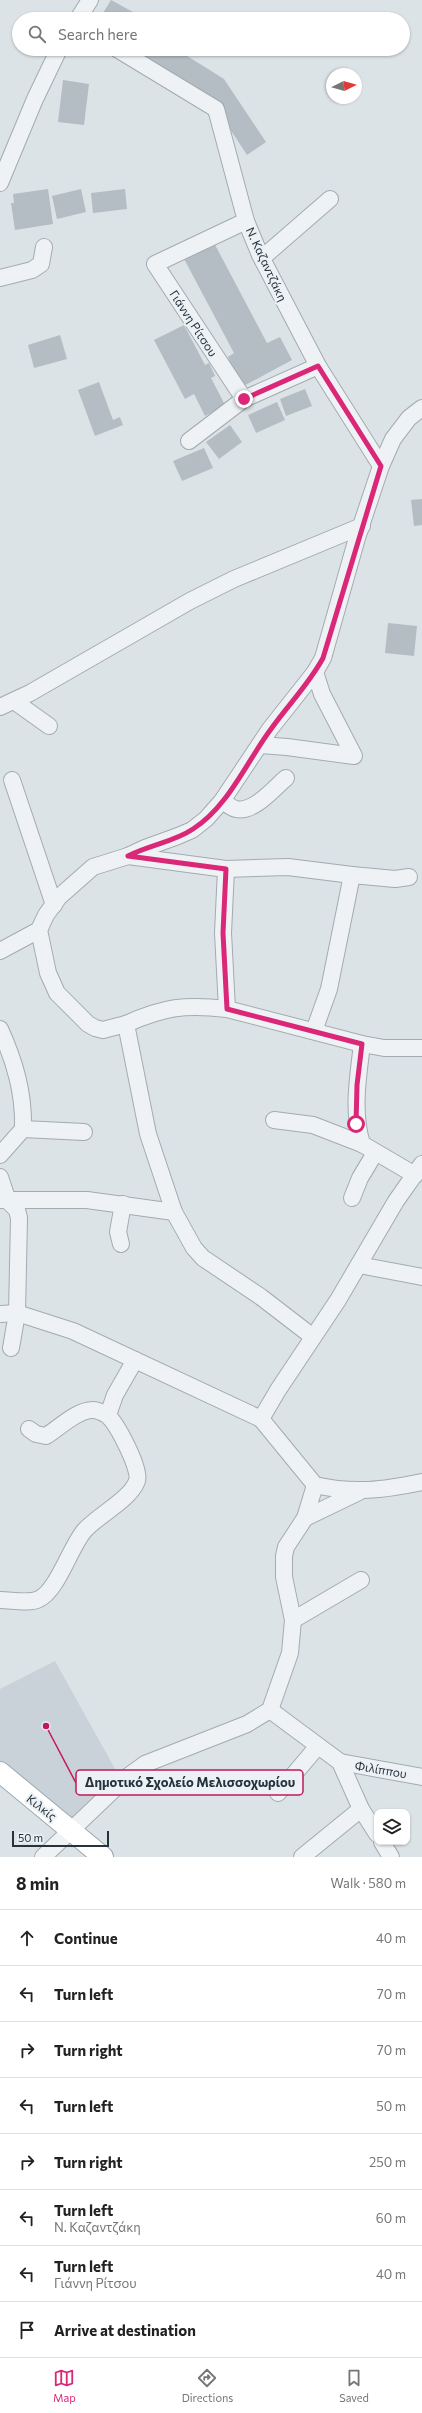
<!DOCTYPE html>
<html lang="en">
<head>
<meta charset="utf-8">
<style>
  body { margin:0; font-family:Commissioner,sans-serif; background:#f2f2f2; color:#222 }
  .controls { position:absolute; right:12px; bottom:12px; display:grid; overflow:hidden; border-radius:8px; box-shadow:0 1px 3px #0004 }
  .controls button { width:36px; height:36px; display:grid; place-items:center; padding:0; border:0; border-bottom:1px solid #e0e0e0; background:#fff; color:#222; font:20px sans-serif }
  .compass { position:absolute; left:326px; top:68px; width:36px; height:36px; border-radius:50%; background:#fff; box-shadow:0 1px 3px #0004; rotate:85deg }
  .scale { position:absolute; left:12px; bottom:10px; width:97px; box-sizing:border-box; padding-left:4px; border:2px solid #26333d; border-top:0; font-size:11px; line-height:14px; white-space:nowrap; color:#26333d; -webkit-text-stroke:3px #ebf1f4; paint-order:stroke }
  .stop { position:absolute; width:12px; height:12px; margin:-9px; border:3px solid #db2777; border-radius:50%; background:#fff }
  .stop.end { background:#db2777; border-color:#fff; box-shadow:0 1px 4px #0008 }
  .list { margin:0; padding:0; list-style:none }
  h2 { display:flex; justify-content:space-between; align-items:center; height:52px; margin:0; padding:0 16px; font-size:17px }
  h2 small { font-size:13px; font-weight:400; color:#767676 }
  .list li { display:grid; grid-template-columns:26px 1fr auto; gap:12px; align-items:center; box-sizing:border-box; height:56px; padding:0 16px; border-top:1px solid #e0e0e0 }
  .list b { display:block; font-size:15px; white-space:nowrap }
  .list p { margin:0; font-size:13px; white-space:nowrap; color:#767676 }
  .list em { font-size:13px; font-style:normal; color:#767676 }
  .icon { flex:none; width:22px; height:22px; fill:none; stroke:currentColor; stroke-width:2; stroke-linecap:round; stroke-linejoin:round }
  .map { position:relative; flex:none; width:422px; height:1857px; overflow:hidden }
  .search { position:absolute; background:#fff; box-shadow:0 1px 3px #0004; left:12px; right:12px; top:12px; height:44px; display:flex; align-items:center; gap:10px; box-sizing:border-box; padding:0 14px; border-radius:22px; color:#767676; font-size:15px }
  .sheet { height:500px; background:#fff }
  nav { display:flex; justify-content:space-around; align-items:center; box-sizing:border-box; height:56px; border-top:1px solid #e0e0e0; background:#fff; font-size:11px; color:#767676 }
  nav a { display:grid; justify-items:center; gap:2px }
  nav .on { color:#db2777 }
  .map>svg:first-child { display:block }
  .built { fill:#cad2d9 }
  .building { fill:#b3bdc3 }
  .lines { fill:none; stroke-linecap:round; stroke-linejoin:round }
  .minor-casing { stroke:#a2abb1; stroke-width:18 }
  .major-casing { stroke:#9baab3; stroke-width:22 }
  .minor { stroke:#eff2f5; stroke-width:16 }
  .major { stroke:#fff; stroke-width:20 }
  .route { stroke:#db2777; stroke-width:5 }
  .labels { text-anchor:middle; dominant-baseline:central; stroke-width:4; stroke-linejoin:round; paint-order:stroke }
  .street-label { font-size:12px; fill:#26333d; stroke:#ebf1f4 }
  .leader { fill:none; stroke:#c2185b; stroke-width:1.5 }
  .callout-dot { fill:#c2185b; stroke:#ebf1f4; stroke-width:1.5 }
  .callout { fill:#ebf1f4; stroke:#c2185b; stroke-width:1.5 }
  .callout-label { font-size:13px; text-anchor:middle; font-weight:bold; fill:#26333d }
</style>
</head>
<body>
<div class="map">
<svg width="422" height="1857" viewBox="0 0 422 1857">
  <rect width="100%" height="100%" fill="#dce3e7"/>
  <!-- built -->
  <polygon class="built" points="55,1661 119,1776 71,1822 0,1763 0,1689"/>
  <!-- building -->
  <g class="building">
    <polygon points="111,0 133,12 129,19 94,19 103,13"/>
    <polygon points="123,49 176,49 224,79 266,142 247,155 209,97"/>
    <polygon points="63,80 89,84 84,125 58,122"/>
    <polygon points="48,189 53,224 15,230 11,203 14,203 13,194"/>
    <polygon points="81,189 86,212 57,219 52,196"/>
    <polygon points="125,189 127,209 93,213 91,193"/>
    <polygon points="213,241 267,343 280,337 292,360 238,389 226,366 231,364 228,357 234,353 183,257"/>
    <polygon points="184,325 205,365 209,363 215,376 211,378 225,405 205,416 194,394 185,399 154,340"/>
    <polygon points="60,335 67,359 34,368 28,345"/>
    <polygon points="99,382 113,420 120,417 123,425 95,436 78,390"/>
    <polygon points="305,389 312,406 286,416 280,399"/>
    <polygon points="277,402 285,420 256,433 248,415"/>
    <polygon points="230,425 242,442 219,459 206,442"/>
    <polygon points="204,448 213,468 182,481 173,461"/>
    <polygon points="422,499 422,525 414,526 411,500"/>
    <polygon points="388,623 417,626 414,656 385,653"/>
  </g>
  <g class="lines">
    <defs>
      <g id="minor">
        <polyline points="78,19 90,0"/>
        <polyline points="117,49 216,109 246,221 260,255 318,366 381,466"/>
        <polyline points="0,183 35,99 59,49"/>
        <polyline points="246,221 155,264 244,399 318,366"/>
        <polyline points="262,258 330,199"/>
        <polyline points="0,278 32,270 41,264 44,247"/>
        <polyline points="189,441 244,399"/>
        <polyline points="14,701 49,726"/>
        <polyline points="0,707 30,693 190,601 234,579 362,526"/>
        <polyline points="260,745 287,747 354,756 322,694 315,672"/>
        <polyline points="12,780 54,905"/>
        <path d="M222,801C226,803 231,808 236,809C254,813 274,788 286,778"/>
        <polyline points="128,856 226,869 223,933 227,1009 362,1044 384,1048 422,1048"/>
        <polyline points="226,869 288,867 352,875 329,989 314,1031"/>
        <polyline points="352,875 395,879 409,877"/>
        <polyline points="39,930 48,973 57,993 88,1024 95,1028 103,1030 126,1024"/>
        <polyline points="0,951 39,930 46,915 59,897 93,867 128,856 145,848 178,836 192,830 206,819 222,801 270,729 315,672 323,658 357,538 381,466 393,439 409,418 422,408"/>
        <path d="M0,1029C15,1062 24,1093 23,1129L0,1155"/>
        <path d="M362,1044C358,1078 352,1111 362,1144L415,1175"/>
        <polyline points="274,1120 313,1125 362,1144"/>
        <polyline points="23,1129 84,1132"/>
        <polyline points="0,1177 8,1201 17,1210 19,1218 17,1313 11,1348"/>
        <polyline points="352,1198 360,1178 375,1153"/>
        <polyline points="0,1200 87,1200 174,1212 194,1248 203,1258 261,1297 313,1337"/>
        <path d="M174,1212L148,1134L126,1024C164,1007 185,1004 227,1009"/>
        <polyline points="121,1244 118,1232 123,1204"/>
        <polyline points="359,1265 422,1277"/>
        <polyline points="0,1314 17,1313 73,1331 261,1419 278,1390 338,1300 396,1201 422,1164"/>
        <polyline points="108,1415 115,1395 135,1360"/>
        <path d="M261,1419L315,1485C354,1494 383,1490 422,1482"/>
        <polyline points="305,1518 359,1492"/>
        <path d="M0,1600C12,1600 29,1604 39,1599C57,1591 70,1548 84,1531C98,1515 130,1500 137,1481C141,1469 117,1424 108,1416C106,1414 97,1410 94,1410C78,1409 59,1428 46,1436L36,1434L29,1429"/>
        <polyline points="293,1620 361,1580"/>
        <polyline points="270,1710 340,1762 361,1809 377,1834"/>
        <polyline points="340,1762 422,1777"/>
        <polyline points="278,1793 318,1746"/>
        <polyline points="382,1842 391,1857"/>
        <polyline points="43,1857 127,1777 145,1764 247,1724 270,1710 290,1653 293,1620 284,1577 284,1556 286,1547 305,1518 315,1485"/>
        <polyline points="302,1857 361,1809"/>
      </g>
      <polyline id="major" points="0,1772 103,1857"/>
    </defs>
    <!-- minor casing -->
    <use href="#minor" class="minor-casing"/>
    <!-- major casing -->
    <use href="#major" class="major-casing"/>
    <!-- minor -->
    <use href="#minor" class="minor"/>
    <!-- major -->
    <use href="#major" class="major"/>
  </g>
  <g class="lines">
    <!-- route -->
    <path class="route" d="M244,399L318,366L381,466L323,658C309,684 288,705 271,729C247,761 228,807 193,829C174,842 149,845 128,856L226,869L223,933L227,1009L362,1044L357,1085L356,1124"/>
  </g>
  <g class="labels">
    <!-- street labels -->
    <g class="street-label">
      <text transform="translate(267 264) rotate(65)">Ν. Καζαντζάκη</text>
      <text transform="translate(194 323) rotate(57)">Γιάννη Ρίτσου</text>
      <text transform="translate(381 1769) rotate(10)">Φιλίππου</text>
      <text transform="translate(42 1807) rotate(38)">Κιλκίς</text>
    </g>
  </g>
  <!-- callouts -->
  <path class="leader" d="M46 1726L76 1783"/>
  <circle class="callout-dot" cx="46" cy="1726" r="4"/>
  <rect class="callout" x="76" y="1770" width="227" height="25" rx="4"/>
  <g class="callout-label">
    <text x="190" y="1787">Δημοτικό Σχολείο Μελισσοχωρίου</text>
  </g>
</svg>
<div class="controls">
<button><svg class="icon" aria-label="layers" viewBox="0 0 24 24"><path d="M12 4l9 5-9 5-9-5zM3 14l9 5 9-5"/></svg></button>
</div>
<svg class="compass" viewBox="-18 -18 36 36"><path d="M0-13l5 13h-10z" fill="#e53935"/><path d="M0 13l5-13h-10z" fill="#767676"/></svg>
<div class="scale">50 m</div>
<div class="stop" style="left:356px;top:1124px"></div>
<div class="stop end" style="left:244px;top:399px"></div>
<div class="search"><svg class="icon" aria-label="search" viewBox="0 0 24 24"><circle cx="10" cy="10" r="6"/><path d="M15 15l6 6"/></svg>Search here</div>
</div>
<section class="sheet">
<h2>8 min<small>Walk · 580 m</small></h2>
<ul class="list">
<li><svg class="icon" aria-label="ahead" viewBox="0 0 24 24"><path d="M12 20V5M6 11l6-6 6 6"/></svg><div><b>Continue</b></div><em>40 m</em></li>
<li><svg class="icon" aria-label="left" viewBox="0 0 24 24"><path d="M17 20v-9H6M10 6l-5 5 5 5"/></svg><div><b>Turn left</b></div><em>70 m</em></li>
<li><svg class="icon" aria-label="right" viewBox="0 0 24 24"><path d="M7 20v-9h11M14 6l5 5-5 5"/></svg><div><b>Turn right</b></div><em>70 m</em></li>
<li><svg class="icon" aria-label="left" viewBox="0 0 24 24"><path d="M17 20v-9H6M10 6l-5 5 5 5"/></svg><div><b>Turn left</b></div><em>50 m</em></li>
<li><svg class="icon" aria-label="right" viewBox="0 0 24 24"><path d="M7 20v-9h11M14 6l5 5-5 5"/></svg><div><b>Turn right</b></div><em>250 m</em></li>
<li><svg class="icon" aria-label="left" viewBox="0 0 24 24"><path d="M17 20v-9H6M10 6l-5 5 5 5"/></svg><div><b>Turn left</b><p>Ν. Καζαντζάκη</p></div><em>60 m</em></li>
<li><svg class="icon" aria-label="left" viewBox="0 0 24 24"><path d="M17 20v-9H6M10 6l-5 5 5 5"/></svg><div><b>Turn left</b><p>Γιάννη Ρίτσου</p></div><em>40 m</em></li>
<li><svg class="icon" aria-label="arrive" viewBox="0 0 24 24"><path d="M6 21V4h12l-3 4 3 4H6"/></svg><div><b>Arrive at destination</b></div></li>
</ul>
</section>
<nav>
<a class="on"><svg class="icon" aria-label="map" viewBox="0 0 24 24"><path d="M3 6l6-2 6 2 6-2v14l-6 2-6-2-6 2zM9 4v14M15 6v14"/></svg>Map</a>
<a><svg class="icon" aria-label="directions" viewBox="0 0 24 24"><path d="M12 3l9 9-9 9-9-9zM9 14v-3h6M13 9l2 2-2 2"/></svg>Directions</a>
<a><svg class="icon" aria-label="saved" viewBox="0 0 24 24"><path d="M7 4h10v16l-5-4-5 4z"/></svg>Saved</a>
</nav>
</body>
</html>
